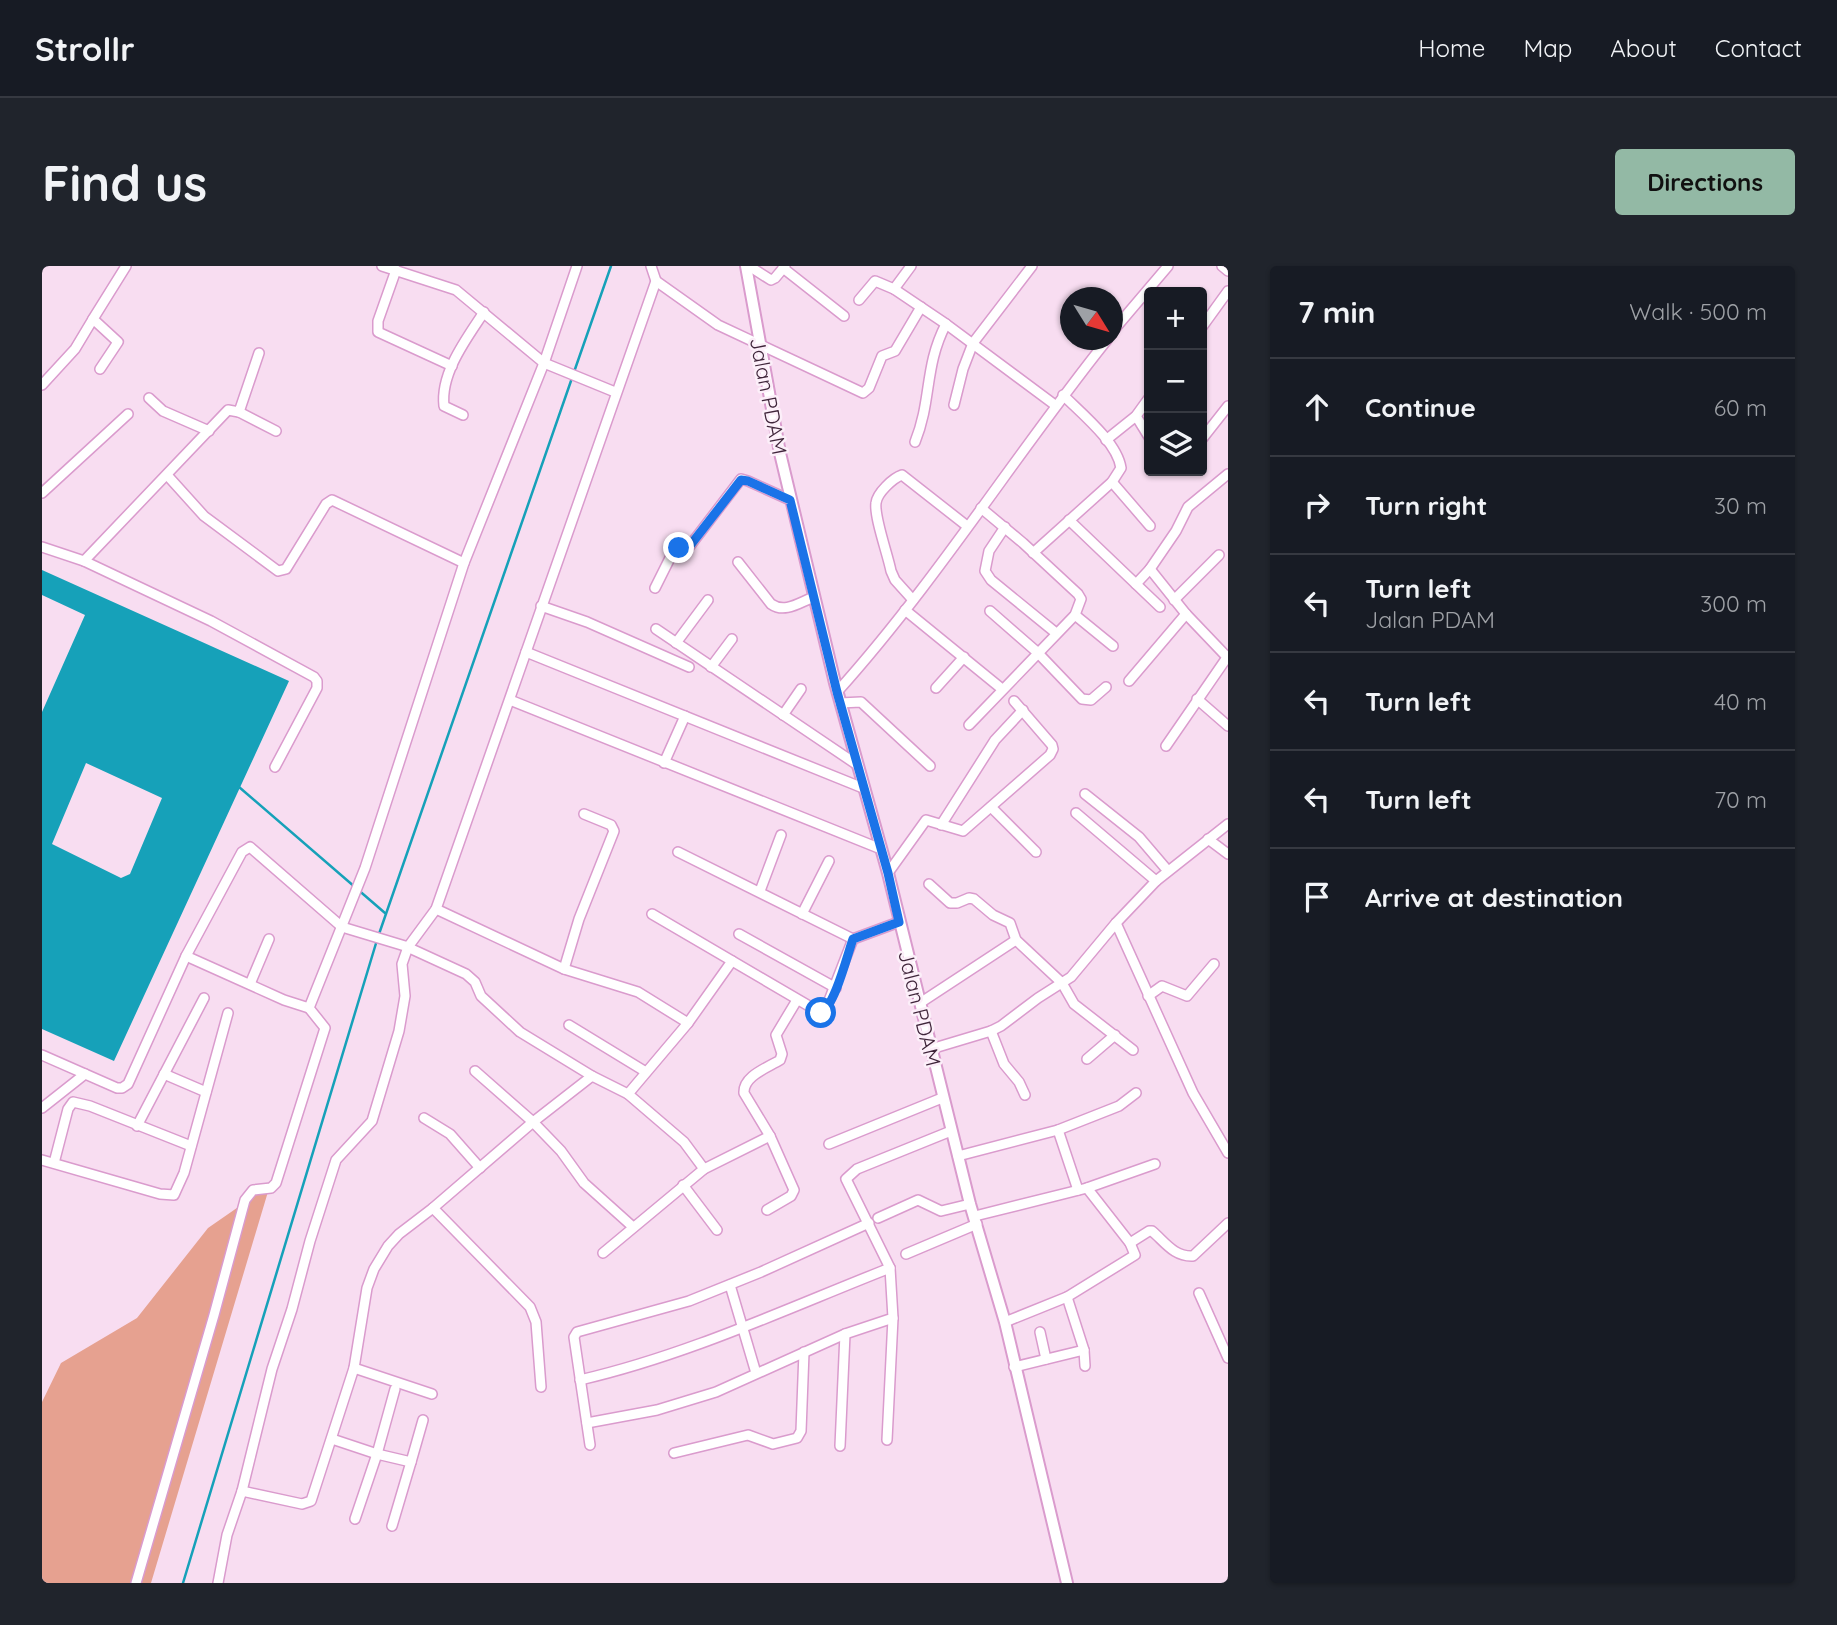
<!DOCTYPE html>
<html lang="en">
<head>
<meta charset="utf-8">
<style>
  body { margin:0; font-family:Quicksand,sans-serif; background:#20242c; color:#f1f3f6 }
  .controls { position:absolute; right:21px; top:21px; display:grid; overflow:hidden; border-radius:7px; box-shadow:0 2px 5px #0004 }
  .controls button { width:63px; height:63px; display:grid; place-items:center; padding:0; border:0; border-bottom:2px solid #363941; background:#171b24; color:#f1f3f6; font:35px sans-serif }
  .compass { position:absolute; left:1018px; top:21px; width:63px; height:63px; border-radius:50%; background:#171b24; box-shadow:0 2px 5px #0004; rotate:127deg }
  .stop { position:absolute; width:21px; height:21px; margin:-16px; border:5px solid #1a73e8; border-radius:50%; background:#fff }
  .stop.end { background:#1a73e8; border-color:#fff; box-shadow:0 2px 7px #0008 }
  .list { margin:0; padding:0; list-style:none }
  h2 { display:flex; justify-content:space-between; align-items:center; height:91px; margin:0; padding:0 28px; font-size:30px }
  h2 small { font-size:23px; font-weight:400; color:#9ea1a6 }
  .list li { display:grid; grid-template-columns:46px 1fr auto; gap:21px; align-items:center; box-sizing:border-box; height:98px; padding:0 28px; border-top:2px solid #363941 }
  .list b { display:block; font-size:26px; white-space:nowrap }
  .list p { margin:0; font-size:23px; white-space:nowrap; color:#9ea1a6 }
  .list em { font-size:23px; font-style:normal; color:#9ea1a6 }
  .icon { flex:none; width:38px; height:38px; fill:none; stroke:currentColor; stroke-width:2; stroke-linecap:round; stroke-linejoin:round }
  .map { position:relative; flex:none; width:1186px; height:1317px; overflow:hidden; border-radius:7px }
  header { display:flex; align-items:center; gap:42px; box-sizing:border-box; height:98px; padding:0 35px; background:#171b24; border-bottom:2px solid #363941 }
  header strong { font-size:33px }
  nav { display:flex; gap:38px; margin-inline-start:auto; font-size:24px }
  .intro { display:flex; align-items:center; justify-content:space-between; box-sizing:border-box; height:168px; padding:0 42px }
  h1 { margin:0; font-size:49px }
  .button { padding:18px 32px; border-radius:7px; background:#93b9a5; color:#111; font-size:24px; font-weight:700 }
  main { display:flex; gap:42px; padding:0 42px }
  aside { flex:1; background:#171b24; border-radius:7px; box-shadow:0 2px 5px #0004 }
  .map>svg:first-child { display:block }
  .green { fill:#e6a190 }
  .water { fill:#16a1b9; fill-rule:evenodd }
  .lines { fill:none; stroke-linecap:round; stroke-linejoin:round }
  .stream { stroke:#16a1b9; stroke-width:2.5 }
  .minor-casing { stroke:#da9bcd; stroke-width:12 }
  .tertiary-casing { stroke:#da9bcd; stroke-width:14 }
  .minor { stroke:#fff; stroke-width:9 }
  .tertiary { stroke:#fff; stroke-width:10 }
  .route { stroke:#1a73e8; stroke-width:9 }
  .labels { text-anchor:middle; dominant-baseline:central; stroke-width:5; stroke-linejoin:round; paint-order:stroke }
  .street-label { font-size:21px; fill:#3f253a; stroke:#fceff9 }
</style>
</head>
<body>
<header>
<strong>Strollr</strong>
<nav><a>Home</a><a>Map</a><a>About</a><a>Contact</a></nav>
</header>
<div class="intro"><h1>Find us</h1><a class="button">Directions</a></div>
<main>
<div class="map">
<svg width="1186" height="1317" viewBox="0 0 1186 1317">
  <rect width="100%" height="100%" fill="#f8ddf1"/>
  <!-- green -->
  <polygon class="green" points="228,919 109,1317 0,1317 0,1136 19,1097 95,1052 166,962"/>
  <!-- water -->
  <path class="water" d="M0,304L247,415L72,795L0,763V446L43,349L0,329ZM44,497L120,532L88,608L79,612L10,578Z"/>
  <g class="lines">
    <!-- stream -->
    <g class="stream">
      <polyline points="532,106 569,0"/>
      <polyline points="197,521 343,647"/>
      <polyline points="337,668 530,112"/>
      <polyline points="141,1317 335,674"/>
    </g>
    <defs>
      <g id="minor">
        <polyline points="340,0 414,24 502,97 573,126"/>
        <polyline points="609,0 614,15"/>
        <polyline points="707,0 729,14 733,12 743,0"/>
        <polyline points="869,0 852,23 904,58 1013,139"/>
        <polyline points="1180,0 1186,5"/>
        <polyline points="741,2 802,50"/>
        <polyline points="354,4 336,55 336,66 410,100"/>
        <polyline points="817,34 833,15 852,23"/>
        <polyline points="1160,61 1186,25"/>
        <polyline points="1070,66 1126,0"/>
        <polyline points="58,103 76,76 51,53 84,0"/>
        <polyline points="0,119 33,83 51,53"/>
        <polyline points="107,132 121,145 167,165"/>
        <polyline points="912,139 921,103 931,77 990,0"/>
        <polyline points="197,146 234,165"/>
        <path d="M421,149L402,140C398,107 425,72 442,46"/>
        <polyline points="1094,150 1107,171"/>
        <polyline points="1160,173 1186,140"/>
        <polyline points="1064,174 1094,150 1107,132"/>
        <path d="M873,176C890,134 882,100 904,58"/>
        <polyline points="125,209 162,250 236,305 244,303 284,238 290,234 422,297"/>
        <polyline points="1070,216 1108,260"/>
        <polyline points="0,227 86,148"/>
        <polyline points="1027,254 1118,341"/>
        <polyline points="963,261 947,285 943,305 949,314 1014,367"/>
        <polyline points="0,281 42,295 186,144 197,146 217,87"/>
        <path d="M991,287L1070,216L1079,202C1075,176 1039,147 1021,129"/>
        <polyline points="42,295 169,355 272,411 275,415 275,422 233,501"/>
        <path d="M696,296L729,338C743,348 758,336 772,331"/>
        <polyline points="1108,303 1144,348 1185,391"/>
        <polyline points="1094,318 1108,303 1134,265 1146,241 1186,208"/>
        <polyline points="613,322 628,292 637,282 647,281 699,213 706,215 748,234"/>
        <path d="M871,334L853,314L849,305C846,289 832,251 834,237C835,227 851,212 860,209L925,260"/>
        <polyline points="1132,334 1177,289"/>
        <polyline points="499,340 545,356 647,401"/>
        <polyline points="863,344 960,423"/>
        <polyline points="948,345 995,386 1040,433 1049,434 1064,421"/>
        <polyline points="1033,349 1071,380"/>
        <polyline points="614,363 814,498"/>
        <polyline points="634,377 666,334"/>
        <polyline points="484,386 821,522"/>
        <polyline points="669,401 690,373"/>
        <polyline points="1087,415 1144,348"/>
        <polyline points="894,422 922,391"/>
        <path d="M795,426C894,316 973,189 1065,74"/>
        <polyline points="1155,433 1186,460"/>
        <polyline points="468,434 839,583"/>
        <polyline points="798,437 819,436 888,500"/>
        <polyline points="741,449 759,423"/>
        <polyline points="927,459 1033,349 1039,333 1036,328 981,277 939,242"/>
        <polyline points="1124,480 1186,390"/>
        <polyline points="622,497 643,450"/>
        <polyline points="1043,528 1097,571 1126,605"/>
        <polyline points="949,541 994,586"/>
        <polyline points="1034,547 1114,615"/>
        <polyline points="899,559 953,474 981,444"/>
        <polyline points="1166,573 1186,588"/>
        <polyline points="636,586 811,673"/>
        <polyline points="846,607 884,554 921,565 1008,489 1011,483 1010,479 972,435"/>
        <polyline points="887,618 908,637 915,637 927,632 932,633 951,649 968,657 974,674 1020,717 1032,738 1091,784"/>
        <polyline points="718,625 739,569"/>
        <polyline points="394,643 522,703 596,726 646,757"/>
        <polyline points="610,648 779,747 783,745 811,673 857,656"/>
        <polyline points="760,648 787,595"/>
        <polyline points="1074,657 1151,827 1186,887"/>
        <polyline points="697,668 794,722"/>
        <polyline points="144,690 242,734 267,742"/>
        <polyline points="522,703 537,653 572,565 569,559 542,548"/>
        <polyline points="208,718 227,673"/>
        <polyline points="1106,730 1120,720 1145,730 1172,698"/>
        <polyline points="878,737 974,674"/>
        <polyline points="527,759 604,806"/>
        <polyline points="949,765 962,798 977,816 983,829"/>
        <polyline points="889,783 949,765 959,760 996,732 1029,711 1074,657 1114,615 1186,558"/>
        <polyline points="0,789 75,822 80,822 86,818 144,690 200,586 208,581 300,661 363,680 424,708 433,716 439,730 478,766 550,810"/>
        <polyline points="1045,793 1073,769"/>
        <polyline points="433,805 491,856 519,885 542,917 591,961"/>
        <polyline points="122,808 164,826"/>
        <polyline points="586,828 642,876 662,903"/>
        <polyline points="0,842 43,808"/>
        <polyline points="382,852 408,868 438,902"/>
        <polyline points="95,860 162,732"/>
        <polyline points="1016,864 1036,924"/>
        <polyline points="787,878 900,832"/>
        <polyline points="916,890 1016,864 1077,840 1094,827"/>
        <polyline points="0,894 118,928 132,929 142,907 186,747"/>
        <polyline points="12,897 26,843 31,836 48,840 149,880"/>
        <polyline points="641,919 675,964"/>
        <polyline points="391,942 488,1041 494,1056 499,1121"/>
        <path d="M725,944L749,930L752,924L728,870L702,827C701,810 725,802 738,794L740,788L734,769L755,734"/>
        <polyline points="933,950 1045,922 1113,898"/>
        <polyline points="836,952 876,934 899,945 928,938"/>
        <path d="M1088,977L1107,965H1110C1123,976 1132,991 1151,990L1186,957"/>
        <polyline points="561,987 662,903 728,870"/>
        <polyline points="864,988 935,958"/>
        <polyline points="688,1019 714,1107"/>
        <polyline points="1157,1027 1186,1092"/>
        <polyline points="1025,1031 1042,1084 1043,1100"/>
        <polyline points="963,1056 1025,1031 1093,989 1088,977 1045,922"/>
        <polyline points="998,1066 1004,1093"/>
        <polyline points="972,1101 1042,1084"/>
        <polyline points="312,1102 390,1128"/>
        <path d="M538,1114C646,1089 746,1042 848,1002"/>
        <polyline points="545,1157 615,1144 674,1126 803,1068 851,1052 848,1002 804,913 815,903 909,865"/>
        <polyline points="290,1173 335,1188 353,1123"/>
        <polyline points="845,1174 851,1052"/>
        <polyline points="548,1179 532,1071 535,1066 647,1035 719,1006 827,957"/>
        <polyline points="798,1180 803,1068"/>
        <polyline points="632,1187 706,1169 731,1178 755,1172 759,1165 762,1086"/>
        <polyline points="200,1225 260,1238 269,1235 312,1102 325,1022 332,1003 346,980 357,968 391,942 491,856 550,810 586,828 646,757 690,695"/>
        <polyline points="313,1253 335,1188 369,1196 381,1154"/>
        <polyline points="350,1260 369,1196"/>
        <polyline points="94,1317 172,1049 203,934 211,924 229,922 234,917 283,762 267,742 323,602 422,297 502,97 535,0"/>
        <polyline points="176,1317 185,1269 200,1225 230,1103 250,1043 268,975 294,894 330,855 357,765 363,730 360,698 366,681 394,643 614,15 676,59 821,127 827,122 840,90 853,85 879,41"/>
      </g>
      <polyline id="tertiary" points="704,0 738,187 793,417 846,607 928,938 963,1056 1025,1317"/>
    </defs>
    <!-- minor casing -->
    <use href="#minor" class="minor-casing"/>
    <!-- tertiary casing -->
    <use href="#tertiary" class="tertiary-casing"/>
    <!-- minor -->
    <use href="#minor" class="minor"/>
    <!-- tertiary -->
    <use href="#tertiary" class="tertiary"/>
  </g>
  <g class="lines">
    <!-- route -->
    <path class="route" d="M637,282L645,283L647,281L699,214L706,215L748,234L795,426L846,607L857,656L811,673C805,690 793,739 779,747"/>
  </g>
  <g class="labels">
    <!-- street labels -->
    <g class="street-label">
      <text transform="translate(727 130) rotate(79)">Jalan PDAM</text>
      <text transform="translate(878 742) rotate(76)">Jalan PDAM</text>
    </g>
  </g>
</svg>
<div class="controls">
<button>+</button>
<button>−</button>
<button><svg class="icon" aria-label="layers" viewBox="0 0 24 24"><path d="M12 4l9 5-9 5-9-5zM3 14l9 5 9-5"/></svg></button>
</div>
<svg class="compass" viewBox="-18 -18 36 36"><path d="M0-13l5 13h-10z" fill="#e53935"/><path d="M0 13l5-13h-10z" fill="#9ea1a6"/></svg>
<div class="stop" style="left:779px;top:747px"></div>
<div class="stop end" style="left:637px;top:282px"></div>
</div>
<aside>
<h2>7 min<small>Walk · 500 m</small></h2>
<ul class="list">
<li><svg class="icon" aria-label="ahead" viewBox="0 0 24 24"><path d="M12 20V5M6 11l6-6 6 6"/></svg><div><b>Continue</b></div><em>60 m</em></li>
<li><svg class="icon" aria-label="right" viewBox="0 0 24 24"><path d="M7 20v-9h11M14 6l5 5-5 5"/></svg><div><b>Turn right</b></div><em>30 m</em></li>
<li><svg class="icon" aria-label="left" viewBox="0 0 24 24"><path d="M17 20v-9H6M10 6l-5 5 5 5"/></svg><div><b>Turn left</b><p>Jalan PDAM</p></div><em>300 m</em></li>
<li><svg class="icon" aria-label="left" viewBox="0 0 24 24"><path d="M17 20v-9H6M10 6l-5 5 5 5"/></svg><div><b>Turn left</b></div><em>40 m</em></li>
<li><svg class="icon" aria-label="left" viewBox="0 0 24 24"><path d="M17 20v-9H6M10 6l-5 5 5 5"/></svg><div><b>Turn left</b></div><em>70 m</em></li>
<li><svg class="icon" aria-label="arrive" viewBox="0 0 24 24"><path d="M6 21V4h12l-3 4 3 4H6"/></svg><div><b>Arrive at destination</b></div></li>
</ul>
</aside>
</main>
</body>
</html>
